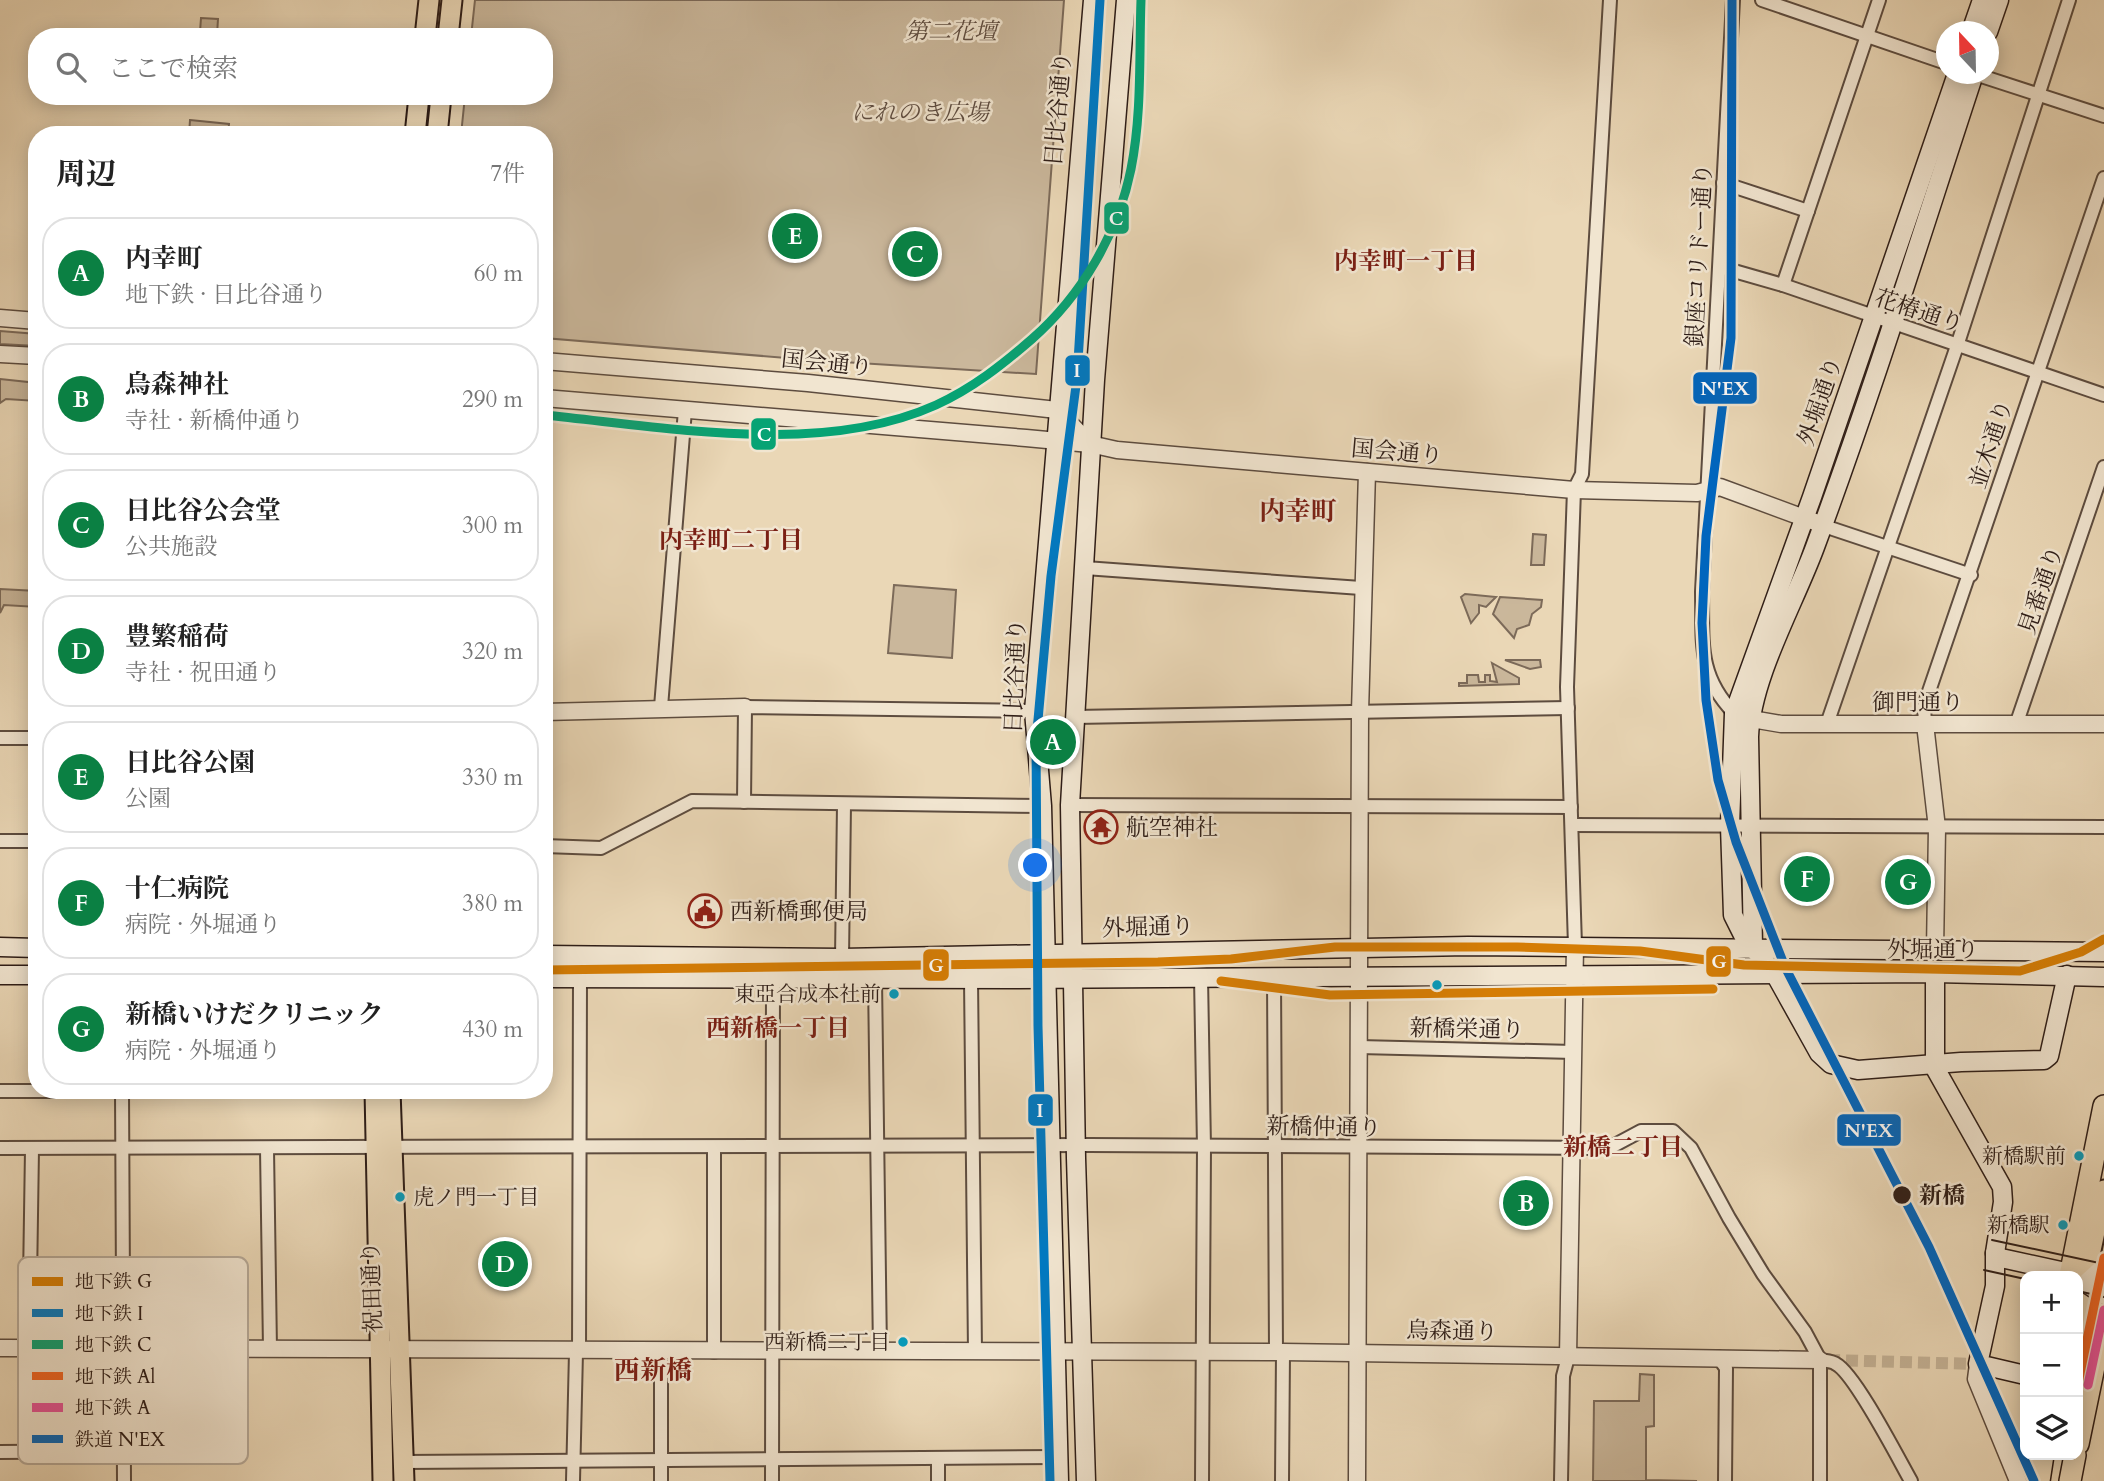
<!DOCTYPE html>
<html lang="ja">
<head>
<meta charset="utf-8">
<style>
  body { margin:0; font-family:Cardo,"Noto Serif JP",serif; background:#f2f2f2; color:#222 }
  .controls { position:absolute; right:21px; bottom:21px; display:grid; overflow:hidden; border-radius:14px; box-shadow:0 4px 18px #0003 }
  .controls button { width:63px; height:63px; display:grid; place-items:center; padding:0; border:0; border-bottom:2px solid #e0e0e0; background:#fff; color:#222; font:35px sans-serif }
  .compass { position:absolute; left:1936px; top:21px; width:63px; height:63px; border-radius:50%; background:#fff; box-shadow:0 4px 18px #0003; rotate:338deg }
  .you { position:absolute; left:1036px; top:866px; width:24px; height:24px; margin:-18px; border:5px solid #fff; border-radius:50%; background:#1a73e8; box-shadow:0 0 0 10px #1a73e833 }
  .badge { display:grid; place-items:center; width:46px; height:46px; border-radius:50%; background:#0b8043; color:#fff; font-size:23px; font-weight:700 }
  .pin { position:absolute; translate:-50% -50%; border:4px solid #fff; box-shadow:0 2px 7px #0006 }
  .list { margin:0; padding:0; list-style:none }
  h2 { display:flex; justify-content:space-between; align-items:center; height:91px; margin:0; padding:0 28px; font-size:30px }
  h2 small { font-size:23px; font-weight:400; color:#767676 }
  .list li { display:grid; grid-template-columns:46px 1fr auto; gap:21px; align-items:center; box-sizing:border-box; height:112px; margin:0 14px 14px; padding:0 14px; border:2px solid #e0e0e0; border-radius:28px }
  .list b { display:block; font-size:26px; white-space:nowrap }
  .list p { margin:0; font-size:23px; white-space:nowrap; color:#767676 }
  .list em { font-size:23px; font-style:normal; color:#767676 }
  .icon { flex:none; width:38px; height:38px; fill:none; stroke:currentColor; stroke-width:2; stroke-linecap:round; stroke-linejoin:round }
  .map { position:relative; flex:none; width:2104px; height:1481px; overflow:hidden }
  .search { position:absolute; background:#fff; box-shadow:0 4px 18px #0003; left:28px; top:28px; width:525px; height:77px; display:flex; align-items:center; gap:18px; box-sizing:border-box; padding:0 24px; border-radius:28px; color:#767676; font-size:26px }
  .panel { position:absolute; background:#fff; box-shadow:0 4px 18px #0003; left:28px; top:126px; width:525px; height:973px; border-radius:28px }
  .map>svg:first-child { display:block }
  .green { fill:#cab79b; stroke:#7c6a59; stroke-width:2 }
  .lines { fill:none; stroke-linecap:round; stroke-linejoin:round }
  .minor-tunnel { stroke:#c4b296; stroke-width:12; stroke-dasharray:12 6; stroke-linecap:butt }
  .minor-casing { stroke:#5d4c3f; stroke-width:16 }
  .tertiary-casing { stroke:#5d4c3f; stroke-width:19 }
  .secondary-casing { stroke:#2e1d17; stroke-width:21 }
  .primary-casing { stroke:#2e1d17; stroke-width:23 }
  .trunk-casing { stroke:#2e1d17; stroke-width:24 }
  .minor { stroke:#f1e5d0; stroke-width:12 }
  .tertiary { stroke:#f1e5d0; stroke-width:16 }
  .secondary { stroke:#f1e5d0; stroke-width:18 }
  .primary { stroke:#ead7b6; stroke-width:19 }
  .trunk { stroke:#ead7b6; stroke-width:21 }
  .tram { stroke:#2e1d17; stroke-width:2 }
  .rail-1-casing { stroke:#f1e5d0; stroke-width:14 }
  .rail-1 { stroke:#0065bd; stroke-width:9 }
  .metro-1-casing { stroke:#f1e5d0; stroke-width:14 }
  .metro-2-casing { stroke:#f1e5d0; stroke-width:14 }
  .metro-3-casing { stroke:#f1e5d0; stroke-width:14 }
  .metro-4-casing { stroke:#f1e5d0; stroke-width:14 }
  .metro-5-casing { stroke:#f1e5d0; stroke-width:14 }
  .metro-1 { stroke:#d57d05; stroke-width:9 }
  .metro-2 { stroke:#0079c2; stroke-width:9 }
  .metro-3 { stroke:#07a374; stroke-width:9 }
  .metro-4 { stroke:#f26522; stroke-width:9 }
  .metro-5 { stroke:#e85298; stroke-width:9 }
  .bus-dot { fill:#059bbc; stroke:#f1e5d0; stroke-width:2.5 }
  .stop-dot { fill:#2e1d17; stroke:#f1e5d0; stroke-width:2.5 }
  .labels { text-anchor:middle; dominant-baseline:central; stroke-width:5; stroke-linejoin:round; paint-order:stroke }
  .bus-label { font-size:21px; fill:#2e1d17; stroke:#f1e5d0; text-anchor:end }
  .park-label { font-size:23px; font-style:italic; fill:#5d4b3f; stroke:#f1e5d0 }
  .street-label { font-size:23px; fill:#2e1d17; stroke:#f1e5d0 }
  .poi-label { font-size:23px; fill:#2e1d17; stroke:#f1e5d0; text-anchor:start }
  .stop-label { font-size:23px; font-weight:bold; fill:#2e1d17; stroke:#f1e5d0; text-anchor:start }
  .neighbourhood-label { font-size:24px; font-weight:bold; fill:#7a1f14; stroke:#f1e5d0 }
  .quarter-label { font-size:26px; font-weight:bold; fill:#7a1f14; stroke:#f1e5d0 }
  .key { fill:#f1e5d0; stroke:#b6a998; stroke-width:2 }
  .key-label { font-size:19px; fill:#2e1d17 }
  .line-badge { stroke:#f1e5d0; stroke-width:2.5 }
  .badge-label { font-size:19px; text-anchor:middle; font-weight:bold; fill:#fff }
</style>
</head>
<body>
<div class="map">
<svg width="2104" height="1481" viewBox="0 0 2104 1481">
  <rect width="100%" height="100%" fill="#ead7b6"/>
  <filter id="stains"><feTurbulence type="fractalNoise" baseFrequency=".00286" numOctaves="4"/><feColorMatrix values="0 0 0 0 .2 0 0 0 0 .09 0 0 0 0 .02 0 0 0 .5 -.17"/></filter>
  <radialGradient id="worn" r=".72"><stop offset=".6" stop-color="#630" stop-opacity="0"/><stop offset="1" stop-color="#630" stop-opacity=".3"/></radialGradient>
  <!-- green -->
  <g class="green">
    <polygon points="475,0 1064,0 1036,374 811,360 544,338 544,135 461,135 465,96 544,96 544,37 471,37"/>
    <polygon points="201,18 218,19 217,35 200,32"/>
    <polygon points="190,120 229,124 228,135 189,135"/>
    <polygon points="0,331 37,334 37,346 0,344"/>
    <polygon points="0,379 37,383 37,401 6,399 0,403"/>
    <polygon points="1533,534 1546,535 1544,565 1531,565"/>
    <polygon points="894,585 956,590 952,658 888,653"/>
    <polygon points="0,589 37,591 37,607 4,605 0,613"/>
    <polygon points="1465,594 1496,597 1486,607 1479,605 1479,613 1471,623 1461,597"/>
    <polygon points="1500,597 1542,600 1541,607 1532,614 1529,625 1517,629 1514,638 1493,614"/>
    <polygon points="1505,660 1540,660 1541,667 1530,669"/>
    <polygon points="1492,663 1519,678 1519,684 1459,686 1459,683 1467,683 1467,675 1478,675 1479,682 1485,682 1485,675 1490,675 1490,681 1497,682"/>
    <polygon points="1640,1374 1654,1375 1654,1426 1646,1427 1646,1480 1697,1481 1593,1481 1594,1401 1639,1401"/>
  </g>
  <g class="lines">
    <!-- minor-tunnel -->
    <polyline class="minor-tunnel" points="1828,1360 1978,1364"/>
    <defs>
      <g id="minor">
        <path d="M1733,0L1702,592C1703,641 1697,675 1734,713"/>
        <polyline points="1762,0 1946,63"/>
        <polyline points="1975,74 2104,116"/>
        <polyline points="1723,183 1808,211"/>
        <polyline points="1720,267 1783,285 2104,395"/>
        <polyline points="1783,285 1879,0"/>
        <polyline points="1815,523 1971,575"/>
        <polyline points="1085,568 1361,588"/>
        <polyline points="661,707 685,410"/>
        <polyline points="1075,717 1568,708"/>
        <polyline points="1827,724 1957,346 2069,0"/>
        <polyline points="1925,724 1924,706 2104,178"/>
        <polyline points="2016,725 2104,467"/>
        <polyline points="0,738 37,738"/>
        <polyline points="744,802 745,707 1034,711"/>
        <polyline points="1070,805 1571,807"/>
        <polyline points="1572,825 2104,827"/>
        <polyline points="0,841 37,841"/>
        <polyline points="544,846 601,848 692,801 1042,806"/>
        <polyline points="1575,946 1567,687 1574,490 1582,474 1610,0"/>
        <polyline points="842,958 844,804"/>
        <polyline points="1274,976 1276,1352"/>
        <polyline points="1201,977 1204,1147 1202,1481"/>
        <polyline points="875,979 880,1352"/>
        <polyline points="971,979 975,1352"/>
        <polyline points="1359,1047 1574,1052"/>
        <polyline points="122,1090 124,1481"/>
        <polyline points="0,1091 122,1091"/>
        <polyline points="0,1148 1089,1145 1603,1148 1613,1146 1641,1131 1673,1131 1691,1148 1729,1218 1763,1274 1805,1332 1820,1360 1820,1481"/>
        <polyline points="267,1149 270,1349"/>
        <polyline points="29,1347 32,1149"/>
        <polyline points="579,1352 580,978"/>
        <polyline points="714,1352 714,1148"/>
        <polyline points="1718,1357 1726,1368 1725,1481"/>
        <path d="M1820,1360C1825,1361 1832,1361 1836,1364C1855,1374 1898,1458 1911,1481"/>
        <polyline points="0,1452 124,1451"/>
        <polyline points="403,1462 1059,1457"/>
        <polyline points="573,1481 576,1352"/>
        <polyline points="661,1481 661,1352"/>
        <polyline points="772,1481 773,979"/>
        <polyline points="938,1481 938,1458"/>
        <polyline points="1282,1481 1283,1352"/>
        <polyline points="1561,1481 1563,1376 1568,1357"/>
      </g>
      <g id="tertiary">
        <polyline points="0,318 37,321"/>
        <polyline points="0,354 37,356"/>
        <polyline points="544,361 808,383 1057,410 1090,444"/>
        <polyline points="544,398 1026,438 1090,444 1117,450 1574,490 1697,493 1720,487 1815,522"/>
        <polyline points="544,712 745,707"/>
        <polyline points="1740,717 1781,724 2104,724"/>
        <polyline points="1925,724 1937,828 1935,950"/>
        <polyline points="0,1348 1283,1352 1820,1360"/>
        <polyline points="1568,1357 1575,946"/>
        <polyline points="1978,1364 1976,1379 2018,1481"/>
        <polyline points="1357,1481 1360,712 1367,472"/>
      </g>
      <g id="secondary">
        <polyline points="1971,32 1982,0"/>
        <polyline points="1988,32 1999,0"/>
        <polyline points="1957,74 1812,497 1734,713 1730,826 1733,915 1744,937 1775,974 1819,1053 1831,1064 1858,1070 1961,1062 2044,1060 2049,1056 2067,975"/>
        <polyline points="0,947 37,948"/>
        <path d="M1753,947L1749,737C1751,678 1794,604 1815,547C1873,391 1922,232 1974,74"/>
        <polyline points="544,955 842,958 1468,946 2104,952"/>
        <polyline points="1935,973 1935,1068 2002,1187 2003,1202 1995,1253 2001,1258 2070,1273 2104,1268"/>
        <polyline points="0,975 37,975"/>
        <polyline points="544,978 1019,979 1935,973 2104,977"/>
        <polyline points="1995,1253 1995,1286 1978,1364 2025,1375"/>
        <polyline points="2078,1278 2104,1295"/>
        <polyline points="1059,1481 1042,806 1034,711 1093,0"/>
        <polyline points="1086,1481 1076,1158 1070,805 1095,380 1126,0"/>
      </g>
      <g id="primary">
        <polyline points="425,37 429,0"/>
        <polyline points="448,37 452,0"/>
        <polyline points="415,135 419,96"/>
        <polyline points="437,135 441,96"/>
        <polyline points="375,1090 383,1481"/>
        <polyline points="390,1090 404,1481"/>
        <polyline points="2070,1273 2090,1255 2104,1190"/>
      </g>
      <g id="trunk">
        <polyline points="2070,1276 2104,1106"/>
        <polyline points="2078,1444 2104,1318"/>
        <polyline points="2039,1481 2043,1455"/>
        <polyline points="2070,1481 2075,1455"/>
      </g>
    </defs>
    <!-- minor casing -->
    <use href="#minor" class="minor-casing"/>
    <!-- tertiary casing -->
    <use href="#tertiary" class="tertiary-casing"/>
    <!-- secondary casing -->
    <use href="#secondary" class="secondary-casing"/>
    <!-- primary casing -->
    <use href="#primary" class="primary-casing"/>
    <!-- trunk casing -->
    <use href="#trunk" class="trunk-casing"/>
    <!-- minor -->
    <use href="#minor" class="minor"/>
    <!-- tertiary -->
    <use href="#tertiary" class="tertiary"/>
    <!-- secondary -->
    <use href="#secondary" class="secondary"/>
    <!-- primary -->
    <use href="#primary" class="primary"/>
    <!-- trunk -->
    <use href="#trunk" class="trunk"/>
    <!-- tram -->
    <g class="tram">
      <polyline points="1992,1240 2104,1264"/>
      <polyline points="1984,1270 2025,1279"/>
      <polyline points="2078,1291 2104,1297"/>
    </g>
    <defs>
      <polyline id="rail-1" points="1732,0 1731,338 1706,536 1702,623 1706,700 1718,780 1736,842 1785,967 1929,1247 2034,1481"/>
    </defs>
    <!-- rail-1 casing -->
    <use href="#rail-1" class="rail-1-casing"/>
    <!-- rail-1 -->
    <use href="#rail-1" class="rail-1"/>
    <defs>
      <g id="metro-1">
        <polyline points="544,970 1158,962 1231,959 1335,947 1517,947 1640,951 1744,965 2020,971 2081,952 2104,939"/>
        <polyline points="1221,981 1330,995 1713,989"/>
      </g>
      <polyline id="metro-2" points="1050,1481 1038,1026 1036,742 1051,576 1077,378 1100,0"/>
      <path id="metro-3" d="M544,415C666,427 821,457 936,405C973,388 1002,365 1032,339C1081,296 1118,234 1131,169C1142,114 1139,56 1141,0"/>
      <polyline id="metro-4" points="2078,1383 2104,1258"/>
      <polyline id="metro-5" points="2088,1385 2104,1310"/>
    </defs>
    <!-- metro-1 casing -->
    <use href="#metro-1" class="metro-1-casing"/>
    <!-- metro-2 casing -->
    <use href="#metro-2" class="metro-2-casing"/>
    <!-- metro-3 casing -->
    <use href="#metro-3" class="metro-3-casing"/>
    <!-- metro-4 casing -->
    <use href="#metro-4" class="metro-4-casing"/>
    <!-- metro-5 casing -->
    <use href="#metro-5" class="metro-5-casing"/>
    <!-- metro-1 -->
    <use href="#metro-1" class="metro-1"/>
    <!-- metro-2 -->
    <use href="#metro-2" class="metro-2"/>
    <!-- metro-3 -->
    <use href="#metro-3" class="metro-3"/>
    <!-- metro-4 -->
    <use href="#metro-4" class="metro-4"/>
    <!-- metro-5 -->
    <use href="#metro-5" class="metro-5"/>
  </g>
  <!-- icons -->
  <defs>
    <symbol id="temple-ring" viewBox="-11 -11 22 22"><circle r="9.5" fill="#f1e5d0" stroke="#8f2418" stroke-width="1.5"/><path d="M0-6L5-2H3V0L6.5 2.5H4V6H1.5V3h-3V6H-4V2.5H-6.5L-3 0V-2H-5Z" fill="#8f2418"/></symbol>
    <symbol id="civic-ring" viewBox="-11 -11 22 22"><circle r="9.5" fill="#f1e5d0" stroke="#8f2418" stroke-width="1.5"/><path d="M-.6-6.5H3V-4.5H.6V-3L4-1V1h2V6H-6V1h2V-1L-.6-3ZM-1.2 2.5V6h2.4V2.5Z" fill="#8f2418"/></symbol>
  </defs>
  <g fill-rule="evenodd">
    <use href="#temple-ring" x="1082" y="808" width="38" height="38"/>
    <use href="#civic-ring" x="686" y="892" width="38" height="38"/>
  </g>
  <!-- markers -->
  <g class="bus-dot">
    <circle cx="1437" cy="985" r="6"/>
    <circle cx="894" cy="994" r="6"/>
    <circle cx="2079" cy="1156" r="6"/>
    <circle cx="400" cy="1197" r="6"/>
    <circle cx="2063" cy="1225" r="6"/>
    <circle cx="903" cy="1342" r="6"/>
  </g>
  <circle class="stop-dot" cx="1902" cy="1195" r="10"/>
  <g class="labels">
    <!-- bus labels -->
    <g class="bus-label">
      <text x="881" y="994">東亞合成本社前</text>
      <text x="2066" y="1156">新橋駅前</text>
      <text x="413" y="1197" text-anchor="start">虎ノ門一丁目</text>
      <text x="2050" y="1225">新橋駅</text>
      <text x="890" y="1342">西新橋二丁目</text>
    </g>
    <!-- park labels -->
    <g class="park-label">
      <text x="951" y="31">第二花壇</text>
      <text x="920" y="112">にれのき広場</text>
    </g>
    <!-- street labels -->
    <g class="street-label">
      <text transform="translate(1058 109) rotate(-85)">日比谷通り</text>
      <text transform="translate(1699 255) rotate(-87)">銀座コリドー通り</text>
      <text transform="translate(1919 311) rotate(18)">花椿通り</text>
      <text transform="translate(827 363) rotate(6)">国会通り</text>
      <text transform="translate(1820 401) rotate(-71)">外堀通り</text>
      <text transform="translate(1991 444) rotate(-72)">並木通り</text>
      <text transform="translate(1397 452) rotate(5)">国会通り</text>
      <text transform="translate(2041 590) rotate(-71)">見番通り</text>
      <text transform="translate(1015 676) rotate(-88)">日比谷通り</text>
      <text x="1918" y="702">御門通り</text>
      <text transform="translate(1148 927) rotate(-2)">外堀通り</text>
      <text x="1933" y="949">外堀通り</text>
      <text transform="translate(1467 1029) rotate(1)">新橋栄通り</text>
      <text transform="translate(1324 1127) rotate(1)">新橋仲通り</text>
      <text transform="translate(372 1287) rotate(-92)">祝田通り</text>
      <text transform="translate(1452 1331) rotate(1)">烏森通り</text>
    </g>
    <!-- poi labels -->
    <g class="poi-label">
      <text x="1126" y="827">航空神社</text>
      <text x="730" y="911">西新橋郵便局</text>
    </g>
    <!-- stop labels -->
    <g class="stop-label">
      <text x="1919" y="1195">新橋</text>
    </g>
    <!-- neighbourhood labels -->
    <g class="neighbourhood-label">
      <text x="1406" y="261">内幸町一丁目</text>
      <text x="731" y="540">内幸町二丁目</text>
      <text x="778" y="1028">西新橋一丁目</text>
      <text x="1623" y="1147">新橋二丁目</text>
    </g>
    <!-- quarter labels -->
    <g class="quarter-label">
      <text x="1298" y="511">内幸町</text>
      <text x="653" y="1370">西新橋</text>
    </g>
  </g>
  <!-- legend -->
  <rect x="18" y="1257" width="230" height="207" rx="10" class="key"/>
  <rect x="32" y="1277" width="31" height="9" fill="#d57d05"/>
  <rect x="32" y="1309" width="31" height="8" fill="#0079c2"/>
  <rect x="32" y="1340" width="31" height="9" fill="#07a374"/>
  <rect x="32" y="1372" width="31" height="8" fill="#f26522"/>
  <rect x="32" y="1403" width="31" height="9" fill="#e85298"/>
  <rect x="32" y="1435" width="31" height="8" fill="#0065bd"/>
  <g class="key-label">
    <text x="75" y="1288">地下鉄 G</text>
    <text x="75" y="1320">地下鉄 I</text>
    <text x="75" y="1351">地下鉄 C</text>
    <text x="75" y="1383">地下鉄 Al</text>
    <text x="75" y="1414">地下鉄 A</text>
    <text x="75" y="1446">鉄道 N'EX</text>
  </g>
  <g class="line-badge">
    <rect x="1103" y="201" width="27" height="34" rx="7" fill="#07a374"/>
    <rect x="1064" y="354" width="27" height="33" rx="7" fill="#0079c2"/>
    <rect x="1692" y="371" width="66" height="34" rx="7" fill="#0065bd"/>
    <rect x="750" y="417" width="27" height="34" rx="7" fill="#07a374"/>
    <rect x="1705" y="945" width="27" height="33" rx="7" fill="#d57d05"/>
    <rect x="922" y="948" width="28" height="34" rx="7" fill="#d57d05"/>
    <rect x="1027" y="1093" width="27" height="34" rx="7" fill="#0079c2"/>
    <rect x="1836" y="1113" width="66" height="34" rx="7" fill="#0065bd"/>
  </g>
  <g class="badge-label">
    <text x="1116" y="225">C</text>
    <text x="1077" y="377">I</text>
    <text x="1725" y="395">N'EX</text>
    <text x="764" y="441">C</text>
    <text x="1719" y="968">G</text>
    <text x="936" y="972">G</text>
    <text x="1040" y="1117">I</text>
    <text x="1869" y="1137">N'EX</text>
  </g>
  <rect width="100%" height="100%" filter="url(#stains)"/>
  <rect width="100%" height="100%" fill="url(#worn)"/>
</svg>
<div class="controls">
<button>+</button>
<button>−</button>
<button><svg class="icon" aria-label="layers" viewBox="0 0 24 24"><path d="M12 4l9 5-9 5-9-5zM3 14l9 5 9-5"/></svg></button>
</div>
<svg class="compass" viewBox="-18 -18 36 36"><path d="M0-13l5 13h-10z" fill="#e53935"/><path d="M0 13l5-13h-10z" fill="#767676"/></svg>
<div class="you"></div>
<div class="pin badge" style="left:1053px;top:742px">A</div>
<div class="pin badge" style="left:1526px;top:1203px">B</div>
<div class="pin badge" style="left:915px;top:254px">C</div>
<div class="pin badge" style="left:505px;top:1264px">D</div>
<div class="pin badge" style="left:795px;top:236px">E</div>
<div class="pin badge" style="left:1807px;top:879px">F</div>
<div class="pin badge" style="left:1908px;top:882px">G</div>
<div class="search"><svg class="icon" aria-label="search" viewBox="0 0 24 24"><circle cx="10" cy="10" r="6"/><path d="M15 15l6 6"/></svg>ここで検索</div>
<section class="panel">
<h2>周辺<small>7件</small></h2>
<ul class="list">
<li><span class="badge">A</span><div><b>内幸町</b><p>地下鉄 · 日比谷通り</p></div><em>60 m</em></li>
<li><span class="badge">B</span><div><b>烏森神社</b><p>寺社 · 新橋仲通り</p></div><em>290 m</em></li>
<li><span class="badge">C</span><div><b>日比谷公会堂</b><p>公共施設</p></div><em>300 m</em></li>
<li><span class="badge">D</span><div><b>豊繁稲荷</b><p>寺社 · 祝田通り</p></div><em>320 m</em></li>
<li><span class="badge">E</span><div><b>日比谷公園</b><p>公園</p></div><em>330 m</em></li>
<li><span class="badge">F</span><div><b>十仁病院</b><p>病院 · 外堀通り</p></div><em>380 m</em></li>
<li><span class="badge">G</span><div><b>新橋いけだクリニック</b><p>病院 · 外堀通り</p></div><em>430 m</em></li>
</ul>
</section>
</div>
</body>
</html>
